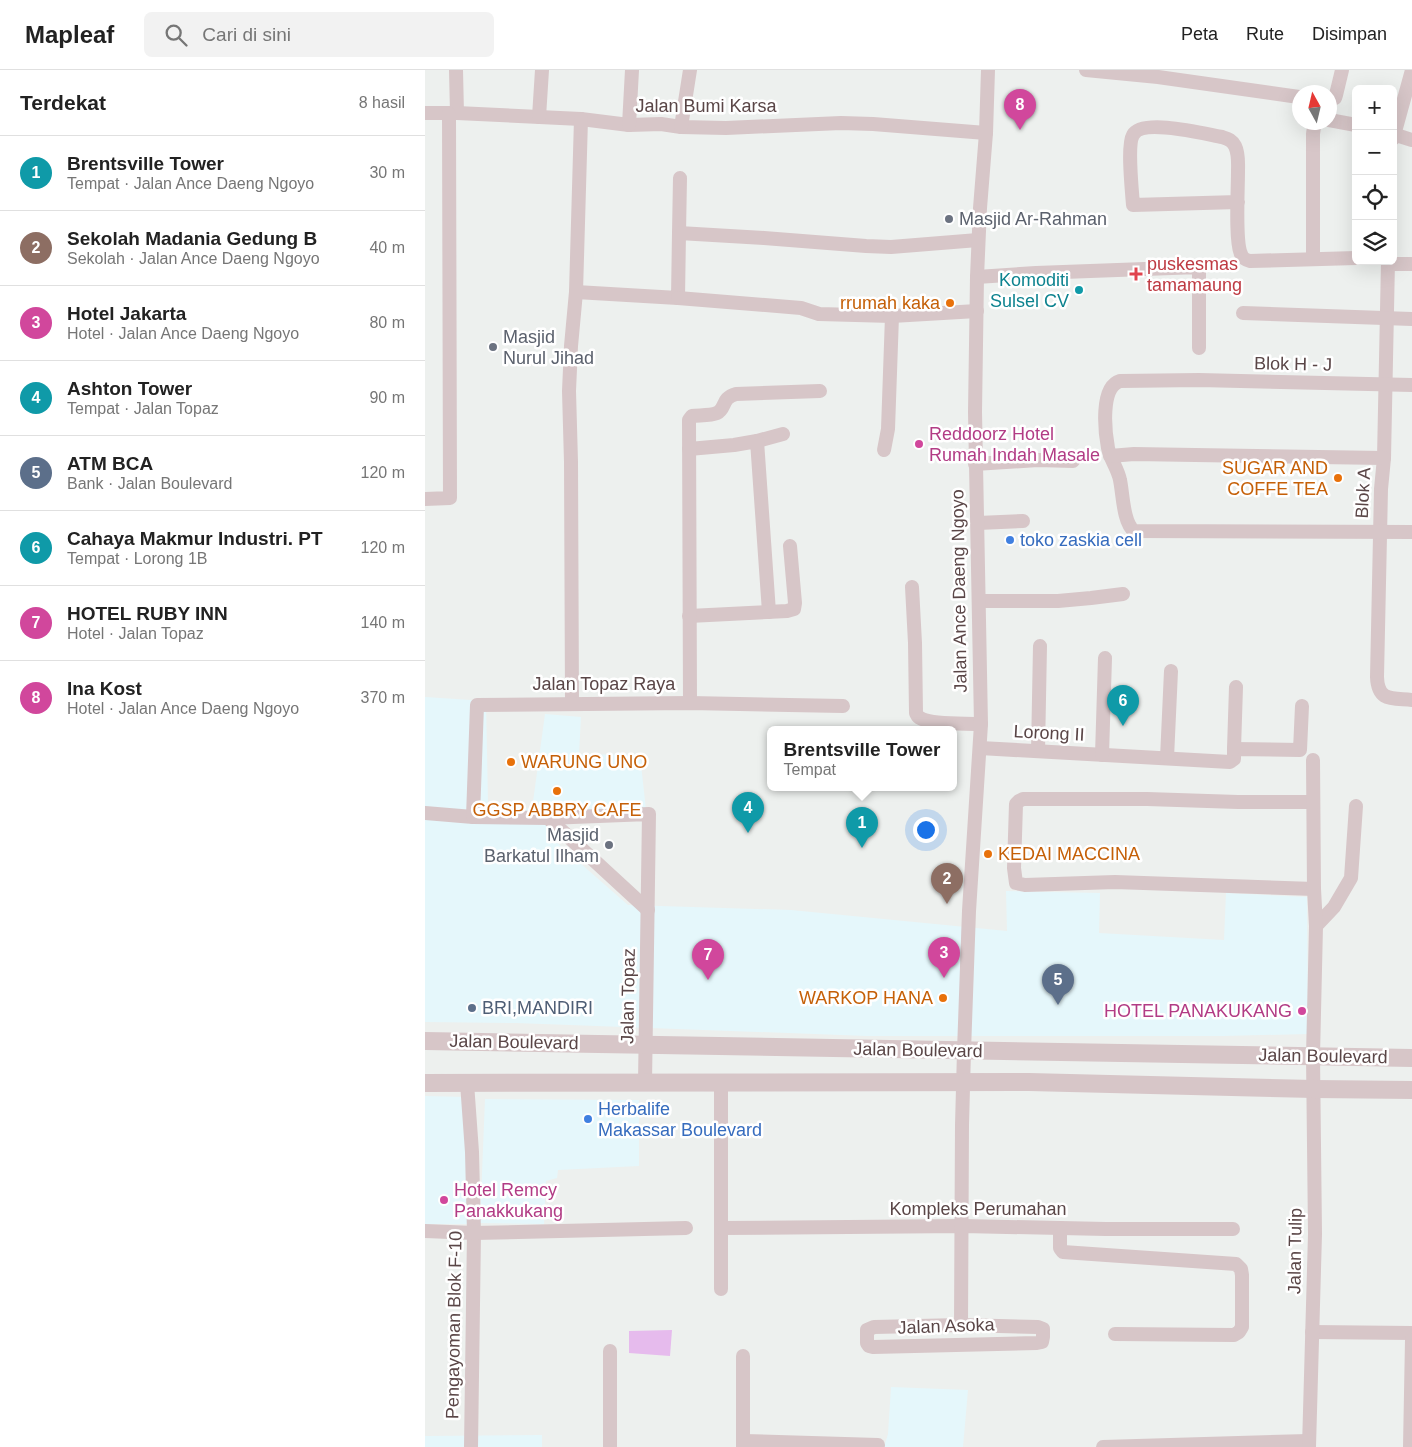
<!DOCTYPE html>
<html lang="id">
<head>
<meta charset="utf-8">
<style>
  body { margin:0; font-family:Helvetica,sans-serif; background:#f2f2f2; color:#222 }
  .controls { position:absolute; right:15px; top:15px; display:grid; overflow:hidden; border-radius:8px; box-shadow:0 5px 20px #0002 }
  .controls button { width:45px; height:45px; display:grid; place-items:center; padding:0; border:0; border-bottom:1px solid #e0e0e0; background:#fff; color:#222; font:25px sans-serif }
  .compass { position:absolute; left:867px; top:15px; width:45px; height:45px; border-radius:50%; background:#fff; box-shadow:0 5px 20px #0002; rotate:352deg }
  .you { position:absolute; left:500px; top:759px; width:18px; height:18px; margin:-12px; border:4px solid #fff; border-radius:50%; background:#1a73e8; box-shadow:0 0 0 8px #1a73e833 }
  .badge { display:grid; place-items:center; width:32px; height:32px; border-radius:50%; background:#d9241e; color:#fff; font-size:16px; font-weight:700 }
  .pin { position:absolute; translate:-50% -41px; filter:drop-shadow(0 1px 2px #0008) }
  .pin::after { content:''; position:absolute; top:26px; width:18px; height:15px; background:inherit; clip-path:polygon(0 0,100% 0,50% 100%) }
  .popup { position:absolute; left:342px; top:656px; width:190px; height:65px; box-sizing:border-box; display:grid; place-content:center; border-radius:8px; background:#fff; filter:drop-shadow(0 1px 4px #0005); font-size:16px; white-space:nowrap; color:#767676 }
  .popup b { font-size:19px; color:#222 }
  .popup::after { content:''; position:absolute; left:50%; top:100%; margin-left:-10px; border:10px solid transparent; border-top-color:#fff }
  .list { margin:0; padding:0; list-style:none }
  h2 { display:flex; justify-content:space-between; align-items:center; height:65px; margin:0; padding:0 20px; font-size:21px }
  h2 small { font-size:16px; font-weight:400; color:#767676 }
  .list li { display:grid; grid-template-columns:32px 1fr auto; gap:15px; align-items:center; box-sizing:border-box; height:75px; padding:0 20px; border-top:1px solid #e0e0e0 }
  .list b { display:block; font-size:19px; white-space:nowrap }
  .list p { margin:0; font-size:16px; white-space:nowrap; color:#767676 }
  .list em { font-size:16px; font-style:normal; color:#767676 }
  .icon { flex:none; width:28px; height:28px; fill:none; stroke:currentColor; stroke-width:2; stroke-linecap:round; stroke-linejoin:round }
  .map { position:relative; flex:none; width:987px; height:1377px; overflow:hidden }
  header { display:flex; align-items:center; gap:30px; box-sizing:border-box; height:70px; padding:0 25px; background:#fff; border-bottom:1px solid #e0e0e0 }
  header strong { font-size:24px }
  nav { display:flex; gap:28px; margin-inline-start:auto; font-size:18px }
  .search { width:350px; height:45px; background:#f2f2f2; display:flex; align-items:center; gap:12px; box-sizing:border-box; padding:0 18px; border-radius:8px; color:#767676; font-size:19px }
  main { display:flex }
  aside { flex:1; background:#fff }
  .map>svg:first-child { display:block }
  .commercial { fill:#e5f7fb }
  .green { fill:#e6bbed }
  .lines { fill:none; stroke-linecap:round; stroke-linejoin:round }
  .minor { stroke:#d7c6c8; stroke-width:14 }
  .tertiary { stroke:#d7c6c8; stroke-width:18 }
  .worship-dot { fill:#6b7280; stroke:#fff; stroke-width:2 }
  .health-dot { fill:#e0444e; stroke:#fff; stroke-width:2 }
  .culture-dot { fill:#0f9aa8; stroke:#fff; stroke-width:2 }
  .food-dot { fill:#e8710a; stroke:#fff; stroke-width:2 }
  .hotel-dot { fill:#d1479c; stroke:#fff; stroke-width:2 }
  .shop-dot { fill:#3f7fe0; stroke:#fff; stroke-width:2 }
  .service-dot { fill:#5c6f8a; stroke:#fff; stroke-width:2 }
  .labels { text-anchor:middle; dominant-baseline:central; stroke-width:5; stroke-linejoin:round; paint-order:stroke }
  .street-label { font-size:18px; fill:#5a4647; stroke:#fff }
  .worship-label { font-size:18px; fill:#5b616d; stroke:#fff; text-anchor:start }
  .health-label { font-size:18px; fill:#be3a42; stroke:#fff; text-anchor:start }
  .culture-label { font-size:18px; fill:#0d838f; stroke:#fff; text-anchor:end }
  .food-label { font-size:18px; fill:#c56008; stroke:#fff; text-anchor:end }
  .hotel-label { font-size:18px; fill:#b23c85; stroke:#fff; text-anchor:start }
  .shop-label { font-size:18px; fill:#366cbe; stroke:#fff; text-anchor:start }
  .service-label { font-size:18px; fill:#4e5e75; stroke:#fff; text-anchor:start }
</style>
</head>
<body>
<header>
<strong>Mapleaf</strong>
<div class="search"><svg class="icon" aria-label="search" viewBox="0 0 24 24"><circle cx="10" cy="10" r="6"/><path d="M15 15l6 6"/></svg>Cari di sini</div>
<nav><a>Peta</a><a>Rute</a><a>Disimpan</a></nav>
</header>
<main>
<aside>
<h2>Terdekat<small>8 hasil</small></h2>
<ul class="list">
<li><span class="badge" style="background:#0f9aa8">1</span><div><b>Brentsville Tower</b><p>Tempat · Jalan Ance Daeng Ngoyo</p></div><em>30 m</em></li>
<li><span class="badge" style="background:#8d6e63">2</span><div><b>Sekolah Madania Gedung B</b><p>Sekolah · Jalan Ance Daeng Ngoyo</p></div><em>40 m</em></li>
<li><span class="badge" style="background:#d1479c">3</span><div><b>Hotel Jakarta</b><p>Hotel · Jalan Ance Daeng Ngoyo</p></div><em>80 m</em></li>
<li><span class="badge" style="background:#0f9aa8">4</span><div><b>Ashton Tower</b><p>Tempat · Jalan Topaz</p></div><em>90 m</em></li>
<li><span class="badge" style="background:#5c6f8a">5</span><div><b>ATM BCA</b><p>Bank · Jalan Boulevard</p></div><em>120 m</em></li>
<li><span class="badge" style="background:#0f9aa8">6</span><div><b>Cahaya Makmur Industri. PT</b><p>Tempat · Lorong 1B</p></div><em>120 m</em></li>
<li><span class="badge" style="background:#d1479c">7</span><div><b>HOTEL RUBY INN</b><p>Hotel · Jalan Topaz</p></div><em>140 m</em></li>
<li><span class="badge" style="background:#d1479c">8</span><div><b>Ina Kost</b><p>Hotel · Jalan Ance Daeng Ngoyo</p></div><em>370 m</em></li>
</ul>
</aside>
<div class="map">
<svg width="987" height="1377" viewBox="0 0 987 1377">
  <rect width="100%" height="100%" fill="#edf0ee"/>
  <!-- commercial -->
  <g class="commercial">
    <polygon points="0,627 61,631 63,733 107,739 120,644 156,647 154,684 215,685 221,740 133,738 123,765 203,835 366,840 582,861 581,821 675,823 674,863 799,870 801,823 882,827 883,964 798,966 442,966 91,953 0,952"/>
    <polygon points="0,1026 41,1027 44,1154 0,1154"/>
    <polygon points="60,1029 214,1030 214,1096 133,1100 132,1108 121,1111 119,1154 55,1153"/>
    <polygon points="466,1317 543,1320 538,1377 459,1377 463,1364"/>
    <polygon points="117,1365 117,1377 0,1377 0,1366"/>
  </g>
  <!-- green -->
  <polygon class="green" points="247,1260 245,1286 204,1283 204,1261"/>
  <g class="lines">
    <!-- minor -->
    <g class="minor">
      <polyline points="31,0 32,43"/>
      <polyline points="661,0 733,7 874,27"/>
      <polyline points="904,31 910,28 911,25 917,0"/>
      <polyline points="0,43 32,43 156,49 204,55 236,54 256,57 301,58 416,53 448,54 561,63"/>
      <polyline points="114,47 117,0"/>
      <polyline points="904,50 931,55"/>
      <polyline points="204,55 207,0"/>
      <polyline points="256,57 265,0"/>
      <polyline points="968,64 987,70"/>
      <polyline points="968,69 987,0"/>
      <path d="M813,132L708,135C707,121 702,75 708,65C717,48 780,64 797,67C803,69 807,70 810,76C814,84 813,93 813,102C813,119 810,172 816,184C818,189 821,190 825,191L931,188"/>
      <polyline points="254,163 255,108"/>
      <polyline points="888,188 888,64 889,57 892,52"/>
      <path d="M963,191L959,388L956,419L952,607C953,632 967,628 987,630"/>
      <polyline points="963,194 987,194"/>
      <polyline points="552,207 611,203 774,197 774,278"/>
      <polyline points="151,222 253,228 254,163 339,168 441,176 466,177 553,170"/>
      <polyline points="253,228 376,238 394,244 467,246 552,241"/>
      <polyline points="818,243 987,249"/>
      <path d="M987,315L774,310L695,311C675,317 680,362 683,378C685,389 693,399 695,410C698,424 698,452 709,461L987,462"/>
      <polyline points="332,371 358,364"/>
      <polyline points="264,379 309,375 332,371 344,542"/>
      <polyline points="459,380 463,359 467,246"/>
      <polyline points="685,386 709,384 959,388"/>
      <polyline points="550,394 613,390 648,391"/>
      <polyline points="0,429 25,428 24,44"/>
      <polyline points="553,453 598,451"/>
      <path d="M487,517L490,573L491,643C493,647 493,647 497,649C509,655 541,653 556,654"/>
      <polyline points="554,531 633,531 666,528 698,524"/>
      <polyline points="264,546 362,541 369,539 370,533 365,476"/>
      <polyline points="147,633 146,392 144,321 146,276 151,222 156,49"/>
      <path d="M265,633L264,350L267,346C274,345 285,346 292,343C301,339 296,328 311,324L395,321"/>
      <polyline points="555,678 805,692 809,689 809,679 875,680 877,636"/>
      <polyline points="809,679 811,617"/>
      <polyline points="613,681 615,576"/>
      <polyline points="677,685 680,588"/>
      <polyline points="742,688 746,601"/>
      <polyline points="888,732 813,732 722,729 598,729 594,731 591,734 589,798 591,813 600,815 690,812 889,819"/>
      <polyline points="0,743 48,747 123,748 224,744 220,1013"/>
      <polyline points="48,747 52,635 265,633 418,636"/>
      <polyline points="123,748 223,840"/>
      <polyline points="891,856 909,837 926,808 931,736"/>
      <polyline points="42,1013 47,1082 49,1163 46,1377"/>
      <polyline points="296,1014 296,1219"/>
      <polyline points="297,1158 538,1156 681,1159 808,1159"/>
      <polyline points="635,1158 635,1178 638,1182 811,1194 816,1199 817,1205 817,1257 814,1262 809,1265 690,1264"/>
      <polyline points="0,1161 49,1163 261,1158"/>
      <polyline points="536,1255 537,1055 539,981 544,841 556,654 550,342 552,207 555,138 561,63 563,0"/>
      <polygon points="536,1255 613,1257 618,1259 618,1267 617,1272 612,1273 448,1277 444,1276 442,1273 442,1260 449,1257"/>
      <polyline points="887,1262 987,1263"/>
      <polyline points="319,1371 453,1375"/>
      <polyline points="185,1377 185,1281"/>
      <polyline points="318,1377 318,1286"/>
      <polyline points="678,1377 883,1371"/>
      <polyline points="884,1377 890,1164 888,986 891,856 889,819 888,690"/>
      <polyline points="985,1377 987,1270"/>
    </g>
    <!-- tertiary -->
    <g class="tertiary">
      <polyline points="0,971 987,988"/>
      <polyline points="0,1013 604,1012 889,1019 987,1020"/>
    </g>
  </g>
  <!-- markers -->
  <g class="worship-dot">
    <circle cx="524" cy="149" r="5"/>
    <circle cx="68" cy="277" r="5"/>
    <circle cx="184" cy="775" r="5"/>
  </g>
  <path class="health-dot" d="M708.5 196.5h5v5h5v5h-5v5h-5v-5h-5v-5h5z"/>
  <circle class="culture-dot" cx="654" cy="220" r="5"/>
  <g class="food-dot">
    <circle cx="525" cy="233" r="5"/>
    <circle cx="913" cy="408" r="5"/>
    <circle cx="86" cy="692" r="5"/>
    <circle cx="132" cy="721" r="5"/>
    <circle cx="563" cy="784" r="5"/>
    <circle cx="518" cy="928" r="5"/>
  </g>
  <g class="hotel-dot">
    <circle cx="494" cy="374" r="5"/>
    <circle cx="877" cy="941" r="5"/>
    <circle cx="19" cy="1130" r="5"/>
  </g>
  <g class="shop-dot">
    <circle cx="585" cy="470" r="5"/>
    <circle cx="163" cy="1049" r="5"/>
  </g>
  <circle class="service-dot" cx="47" cy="938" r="5"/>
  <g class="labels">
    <!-- street labels -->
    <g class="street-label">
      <text x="281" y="36">Jalan Bumi Karsa</text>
      <text transform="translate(868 294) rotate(1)">Blok H - J</text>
      <text transform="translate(938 423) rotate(-87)">Blok A</text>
      <text transform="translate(534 521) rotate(-91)">Jalan Ance Daeng Ngoyo</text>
      <text x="179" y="614">Jalan Topaz Raya</text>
      <text transform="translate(624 663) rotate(3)">Lorong II</text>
      <text transform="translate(203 926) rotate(-89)">Jalan Topaz</text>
      <text transform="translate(89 972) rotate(1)">Jalan Boulevard</text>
      <text transform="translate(493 980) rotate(1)">Jalan Boulevard</text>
      <text transform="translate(898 986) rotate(1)">Jalan Boulevard</text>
      <text x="553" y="1139">Kompleks Perumahan</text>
      <text transform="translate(870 1181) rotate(-89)">Jalan Tulip</text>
      <text transform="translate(29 1255) rotate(-89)">Pengayoman Blok F-10</text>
      <text transform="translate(521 1256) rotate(-2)">Jalan Asoka</text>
    </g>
    <!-- worship labels -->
    <g class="worship-label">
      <text x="534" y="149">Masjid Ar-Rahman</text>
      <text x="78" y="267">Masjid<tspan x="78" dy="21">Nurul Jihad</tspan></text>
      <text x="174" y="765" text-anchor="end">Masjid<tspan x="174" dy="21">Barkatul Ilham</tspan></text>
    </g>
    <!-- health labels -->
    <g class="health-label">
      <text x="722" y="194">puskesmas<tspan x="722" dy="21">tamamaung</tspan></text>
    </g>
    <!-- culture labels -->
    <g class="culture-label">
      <text x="644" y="210">Komoditi<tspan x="644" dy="21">Sulsel CV</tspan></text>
    </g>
    <!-- food labels -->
    <g class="food-label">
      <text x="515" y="233">rrumah kaka</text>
      <text x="903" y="398">SUGAR AND<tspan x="903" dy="21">COFFE TEA</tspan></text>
      <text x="96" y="692" text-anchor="start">WARUNG UNO</text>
      <text x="132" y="740" text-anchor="middle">GGSP ABBRY CAFE</text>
      <text x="573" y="784" text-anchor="start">KEDAI MACCINA</text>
      <text x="508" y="928">WARKOP HANA</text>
    </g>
    <!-- hotel labels -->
    <g class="hotel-label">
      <text x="504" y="364">Reddoorz Hotel<tspan x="504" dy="21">Rumah Indah Masale</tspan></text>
      <text x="867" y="941" text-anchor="end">HOTEL PANAKUKANG</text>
      <text x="29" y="1120">Hotel Remcy<tspan x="29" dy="21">Panakkukang</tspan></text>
    </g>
    <!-- shop labels -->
    <g class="shop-label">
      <text x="595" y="470">toko zaskia cell</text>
      <text x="173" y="1039">Herbalife<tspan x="173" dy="21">Makassar Boulevard</tspan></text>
    </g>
    <!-- service labels -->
    <g class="service-label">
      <text x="57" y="938">BRI,MANDIRI</text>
    </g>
  </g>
</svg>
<div class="controls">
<button>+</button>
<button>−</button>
<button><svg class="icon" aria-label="locate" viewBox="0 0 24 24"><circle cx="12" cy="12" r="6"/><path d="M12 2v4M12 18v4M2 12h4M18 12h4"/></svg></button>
<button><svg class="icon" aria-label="layers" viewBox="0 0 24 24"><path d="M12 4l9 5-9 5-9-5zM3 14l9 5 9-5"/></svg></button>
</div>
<svg class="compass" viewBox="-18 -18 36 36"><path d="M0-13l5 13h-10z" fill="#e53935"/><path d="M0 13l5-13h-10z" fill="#767676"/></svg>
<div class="you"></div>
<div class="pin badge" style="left:437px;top:778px;background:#0f9aa8">1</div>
<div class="popup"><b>Brentsville Tower</b>Tempat</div>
<div class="pin badge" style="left:522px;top:834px;background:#8d6e63">2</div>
<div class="pin badge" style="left:519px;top:908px;background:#d1479c">3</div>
<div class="pin badge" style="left:323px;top:763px;background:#0f9aa8">4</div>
<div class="pin badge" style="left:633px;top:935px;background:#5c6f8a">5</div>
<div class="pin badge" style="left:698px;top:656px;background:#0f9aa8">6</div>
<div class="pin badge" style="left:283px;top:910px;background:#d1479c">7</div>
<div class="pin badge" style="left:595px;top:60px;background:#d1479c">8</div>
</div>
</main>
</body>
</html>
